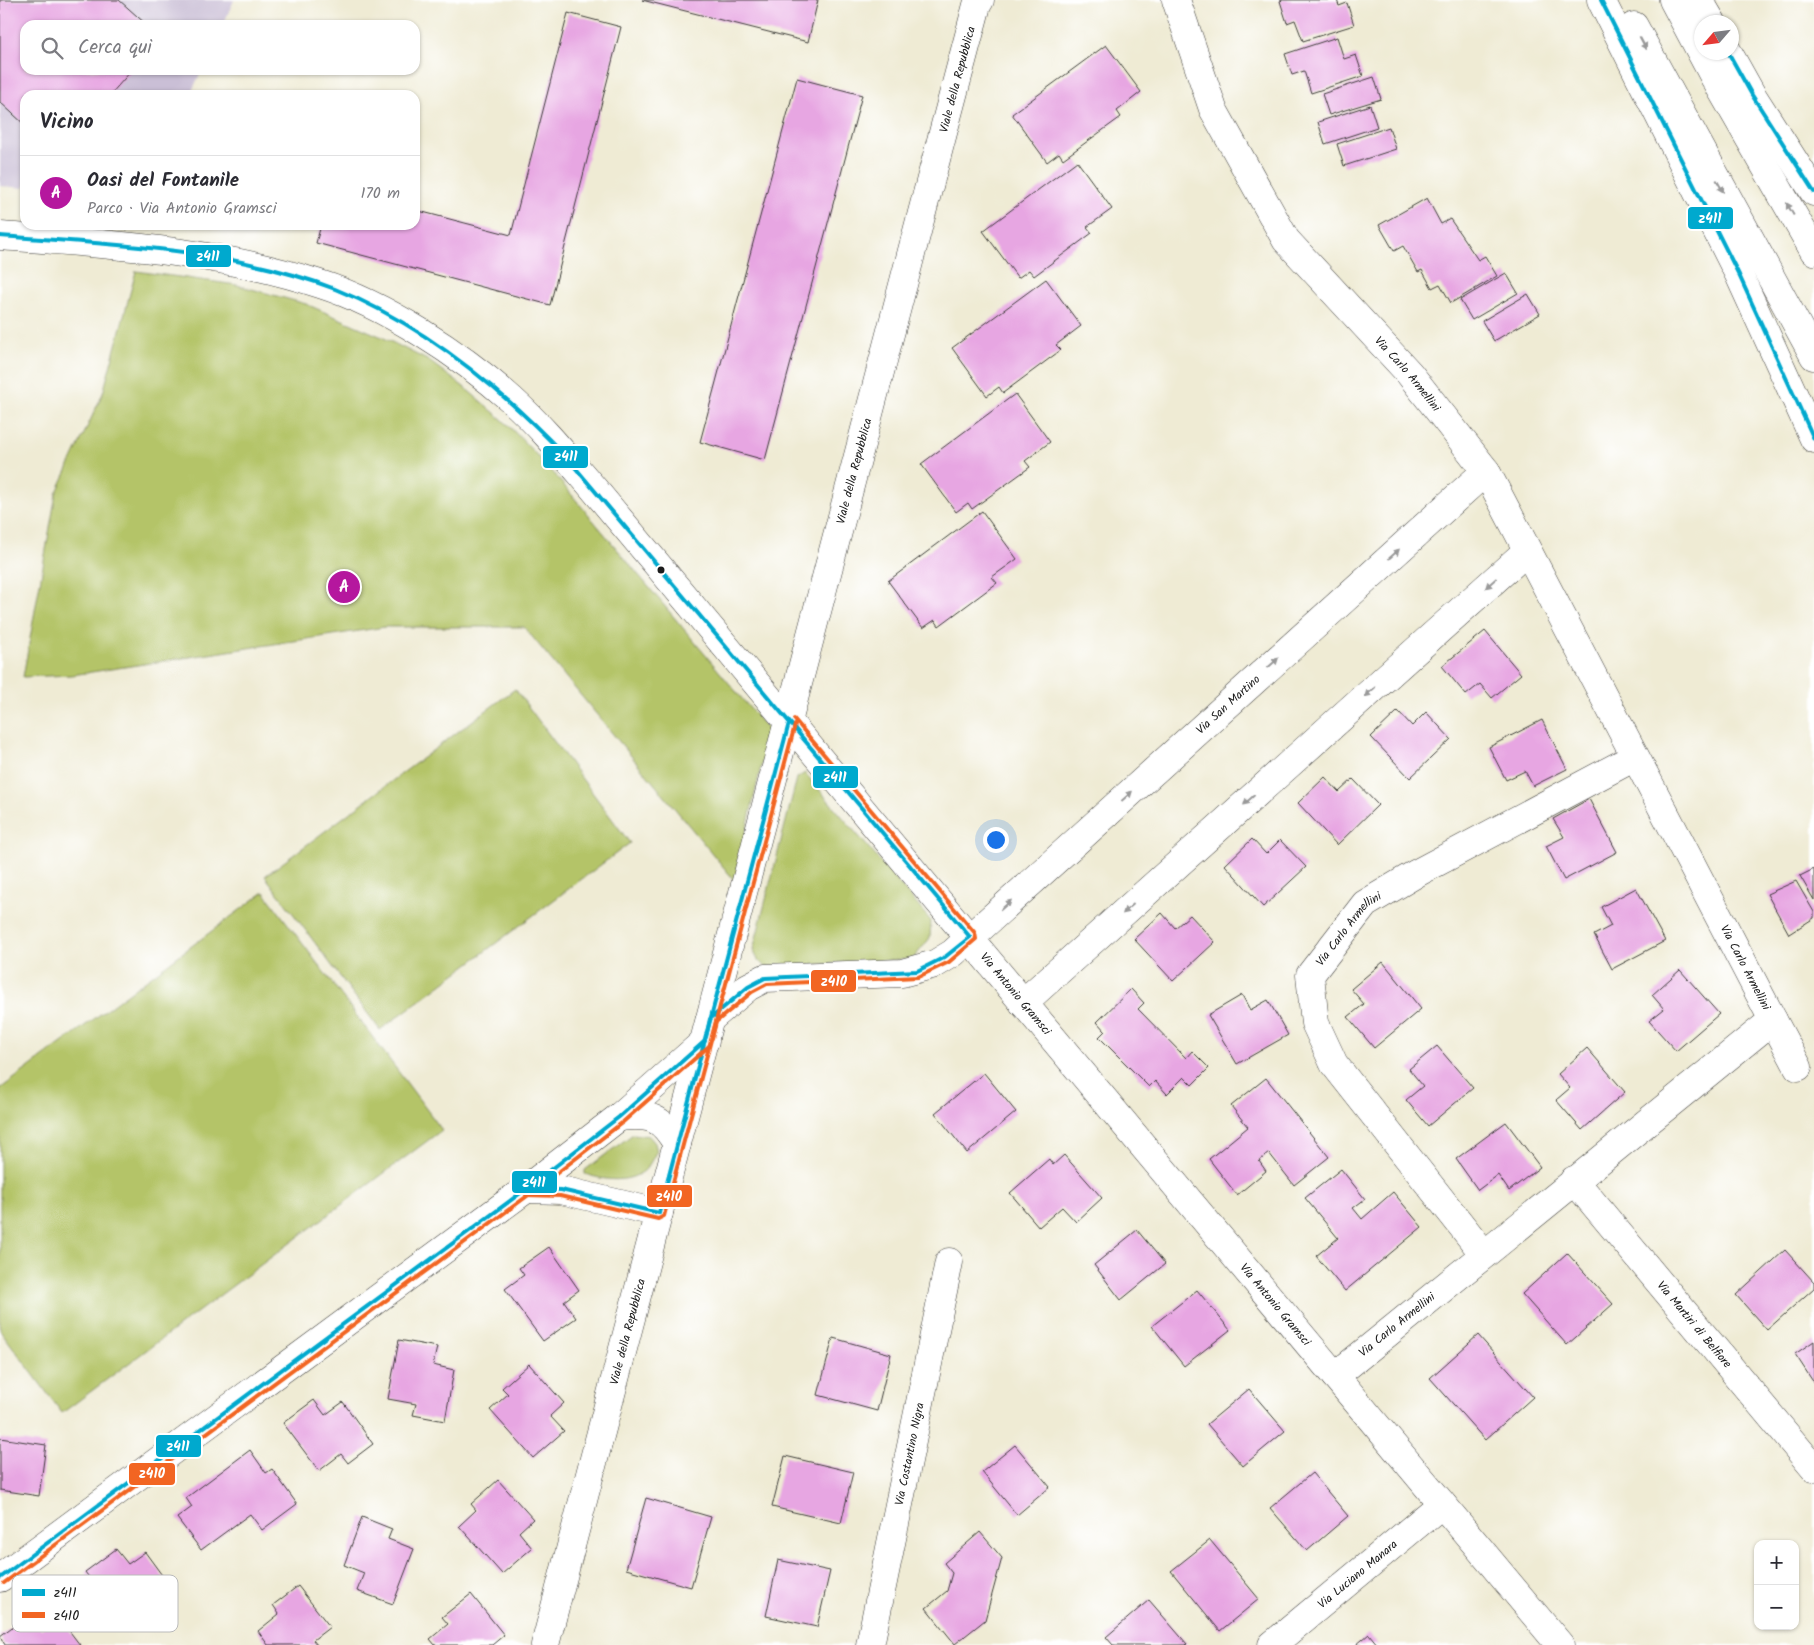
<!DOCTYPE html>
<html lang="it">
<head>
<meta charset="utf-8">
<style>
  body { margin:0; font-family:Kalam,sans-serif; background:#f7f7f7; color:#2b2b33 }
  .controls { position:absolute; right:15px; bottom:15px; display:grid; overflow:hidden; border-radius:10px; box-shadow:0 1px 4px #0004 }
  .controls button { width:45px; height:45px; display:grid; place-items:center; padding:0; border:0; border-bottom:1px solid #e1e1e2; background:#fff; color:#2b2b33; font:25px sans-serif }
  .compass { position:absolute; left:1694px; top:15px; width:45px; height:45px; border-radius:50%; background:#fff; box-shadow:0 1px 4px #0004; rotate:242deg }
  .you { position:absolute; left:995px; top:839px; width:18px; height:18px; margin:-12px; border:4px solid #fff; border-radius:50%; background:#1a73e8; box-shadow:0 0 0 8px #1a73e833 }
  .badge { display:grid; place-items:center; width:32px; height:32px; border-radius:50%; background:#b5179e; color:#fff; font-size:16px; font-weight:700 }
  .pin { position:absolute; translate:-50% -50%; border:2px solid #fff; box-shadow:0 1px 5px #0006 }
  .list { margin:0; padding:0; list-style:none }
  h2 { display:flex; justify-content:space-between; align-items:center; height:65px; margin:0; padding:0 20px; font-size:21px }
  h2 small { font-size:16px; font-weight:400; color:#7c7c81 }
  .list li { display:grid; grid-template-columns:32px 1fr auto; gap:15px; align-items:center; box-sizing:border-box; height:75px; padding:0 20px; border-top:1px solid #e1e1e2 }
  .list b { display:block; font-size:19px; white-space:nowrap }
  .list p { margin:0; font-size:16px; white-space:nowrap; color:#7c7c81 }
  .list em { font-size:16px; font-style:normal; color:#7c7c81 }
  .icon { flex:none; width:28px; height:28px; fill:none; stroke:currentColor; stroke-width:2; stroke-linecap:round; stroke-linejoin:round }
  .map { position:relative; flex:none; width:1814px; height:1645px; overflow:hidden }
  .search { position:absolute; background:#fff; box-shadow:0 1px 4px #0004; left:20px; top:20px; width:400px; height:55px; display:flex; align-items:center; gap:12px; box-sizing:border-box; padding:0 18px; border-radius:15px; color:#7c7c81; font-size:19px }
  .panel { position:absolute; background:#fff; box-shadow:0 1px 4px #0004; left:20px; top:90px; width:400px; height:140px; border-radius:15px }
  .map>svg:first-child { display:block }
  .industrial { fill:#cabfd6 }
  .green { fill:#b4c467; stroke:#687042 }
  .building { fill:#e7a6e2 }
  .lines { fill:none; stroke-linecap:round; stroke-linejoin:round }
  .street-casing { stroke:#3c3b38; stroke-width:29 }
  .highway-casing { stroke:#3c3b38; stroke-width:29 }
  .street { stroke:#fff; stroke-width:28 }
  .highway { stroke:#fff; stroke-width:28 }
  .bus-1-casing { stroke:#fff; stroke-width:8 }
  .bus-2-casing { stroke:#fff; stroke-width:8 }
  .bus-1 { stroke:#00a9ce; stroke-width:4 }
  .bus-2 { stroke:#f26522; stroke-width:4 }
  .oneway { fill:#999 }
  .bus-dot { fill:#1c1c1c; stroke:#fff; stroke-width:2 }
  .labels { text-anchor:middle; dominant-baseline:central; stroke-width:4.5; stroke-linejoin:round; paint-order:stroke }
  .street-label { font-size:12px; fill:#1c1c1c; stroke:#fff }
  .key { fill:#fff; stroke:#bbb; stroke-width:1 }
  .key-label { font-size:14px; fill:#1c1c1c }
  .line-badge { stroke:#fff; stroke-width:2 }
  .badge-label { font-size:14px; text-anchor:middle; font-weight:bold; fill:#fff }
</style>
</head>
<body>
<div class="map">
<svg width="1814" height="1645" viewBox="0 0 1814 1645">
  <rect width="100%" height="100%" fill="#fff"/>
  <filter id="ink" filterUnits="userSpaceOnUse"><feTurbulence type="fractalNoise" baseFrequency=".02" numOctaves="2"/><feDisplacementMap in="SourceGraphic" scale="10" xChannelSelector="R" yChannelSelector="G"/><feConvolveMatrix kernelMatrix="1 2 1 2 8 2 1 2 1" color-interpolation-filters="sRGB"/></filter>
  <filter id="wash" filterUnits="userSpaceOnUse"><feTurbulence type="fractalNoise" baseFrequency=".0096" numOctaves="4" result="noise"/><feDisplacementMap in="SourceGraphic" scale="20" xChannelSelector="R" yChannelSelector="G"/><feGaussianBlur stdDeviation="1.12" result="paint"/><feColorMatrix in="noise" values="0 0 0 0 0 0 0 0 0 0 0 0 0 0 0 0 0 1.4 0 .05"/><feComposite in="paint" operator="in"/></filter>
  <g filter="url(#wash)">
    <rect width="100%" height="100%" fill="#efebd4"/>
    <!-- industrial -->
    <polygon class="industrial" points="0,0 234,0 223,25 25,25 25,70 202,70 190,95 25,95 25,188 0,186"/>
    <!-- green -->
    <g class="green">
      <polygon points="136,271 237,285 306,304 382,337 429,361 464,387 504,421 551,470 769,731 735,881 524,627 385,627 72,675 23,677 56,494 103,393"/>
      <polygon points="515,689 630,843 380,1030 265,876"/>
      <polygon points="805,773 931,921 930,938 913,959 765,967 758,960 753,950 797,778"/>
      <polygon points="264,892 442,1130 62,1413 0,1330 0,1089"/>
      <path d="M633,1134L649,1136L655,1143L657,1151C653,1157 649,1167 644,1171C627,1184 603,1180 585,1174V1170Z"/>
    </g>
    <g id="blocks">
      <!-- building -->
      <g class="building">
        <polygon points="0,0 119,0 147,25 25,25 25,70 132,70 110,95 25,95 25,125 0,102"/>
        <polygon points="642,0 818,0 808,42"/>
        <polygon points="1283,0 1337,0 1339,6 1347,3 1354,25 1303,41 1295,20 1287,23 1280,1"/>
        <polygon points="568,13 621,27 550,305 316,243 321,225 415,225 415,210 511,235"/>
        <polygon points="1337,37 1344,59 1356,55 1363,76 1311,93 1304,71 1292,75 1285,54"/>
        <polygon points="1106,45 1141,92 1117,111 1121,117 1063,159 1059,153 1047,162 1012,114"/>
        <polygon points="1374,77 1381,99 1329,115 1322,94"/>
        <polygon points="797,78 862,95 765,460 700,442"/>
        <polygon points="1370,105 1377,127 1325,144 1318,122"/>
        <polygon points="1389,127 1396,149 1344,166 1337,144"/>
        <polygon points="1077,161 1112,209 1087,227 1092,233 1034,276 1029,270 1018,278 983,231"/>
        <polygon points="1427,198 1441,224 1450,219 1478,260 1485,256 1497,276 1451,303 1440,284 1432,288 1422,270 1418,272 1403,246 1394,251 1379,225"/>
        <polygon points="1506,273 1518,293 1472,320 1460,300"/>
        <polygon points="1046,279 1081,326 1056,345 1061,350 1003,393 999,387 987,396 952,348"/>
        <polygon points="1528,294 1540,314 1494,341 1482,321"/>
        <polygon points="1015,394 1050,442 1025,461 1030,467 972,509 968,503 956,512 921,464"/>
        <polygon points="982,511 1017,559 992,577 997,583 939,626 935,620 923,628 888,581"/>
        <polygon points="1485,631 1521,674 1492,698 1480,684 1466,695 1442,666"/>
        <polygon points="1398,711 1412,726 1426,712 1451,739 1410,778 1371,737"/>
        <polygon points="1542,720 1567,769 1533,786 1525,771 1506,780 1489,747"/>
        <polygon points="1325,777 1339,792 1353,779 1378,805 1337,845 1298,803"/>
        <polygon points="1589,799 1617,852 1564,880 1546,846 1564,837 1553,819"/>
        <polygon points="1252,839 1266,854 1280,840 1306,867 1263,907 1225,865"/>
        <polygon points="1814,869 1814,900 1800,876"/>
        <polygon points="1796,881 1814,912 1814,918 1789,934 1767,894"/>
        <polygon points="1636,888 1665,941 1612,969 1594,935 1611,926 1601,907"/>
        <polygon points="1162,913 1175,928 1190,915 1215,942 1173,981 1134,939"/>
        <polygon points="1383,962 1421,1009 1374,1048 1348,1017 1364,1004 1351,989"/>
        <polygon points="1680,970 1719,1014 1676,1051 1649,1021 1664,1009 1652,995"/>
        <polygon points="1131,989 1144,1003 1138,1009 1186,1058 1192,1051 1209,1068 1192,1085 1184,1077 1167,1094 1155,1081 1149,1087 1099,1037 1105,1031 1097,1022"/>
        <polygon points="1242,995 1250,1010 1268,1000 1288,1035 1237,1064 1208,1015"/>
        <polygon points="1437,1046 1473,1088 1428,1126 1406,1100 1423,1086 1409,1069"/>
        <polygon points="1587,1048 1625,1092 1582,1130 1556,1100 1570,1088 1558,1074"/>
        <polygon points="984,1073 1016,1112 967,1153 935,1113"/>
        <polygon points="1266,1078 1329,1157 1294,1185 1269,1153 1259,1161 1266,1171 1237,1195 1209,1159 1248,1127 1231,1106"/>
        <polygon points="1506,1122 1540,1167 1509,1191 1498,1175 1478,1190 1456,1159"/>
        <polygon points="1064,1155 1102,1198 1076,1222 1062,1207 1039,1227 1010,1193 1049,1159 1053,1165"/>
        <polygon points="1341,1169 1365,1199 1353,1208 1362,1219 1393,1192 1422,1227 1345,1291 1316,1256 1338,1238 1305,1198"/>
        <polygon points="1137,1230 1165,1264 1121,1300 1094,1265"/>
        <polygon points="549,1247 579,1290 564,1301 576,1318 543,1341 505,1289 524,1275 519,1268"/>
        <polygon points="1785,1250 1814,1282 1814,1288 1767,1330 1736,1295"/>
        <polygon points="1567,1253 1613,1304 1567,1345 1522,1294"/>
        <polygon points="1197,1290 1230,1330 1184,1366 1152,1326"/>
        <polygon points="1478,1335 1533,1397 1485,1440 1430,1378"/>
        <polygon points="833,1338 891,1354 877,1411 818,1395"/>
        <polygon points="399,1340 437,1347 433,1365 454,1370 445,1421 413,1415 416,1404 388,1399"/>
        <polygon points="1814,1341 1814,1383 1795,1354"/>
        <polygon points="529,1364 564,1403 550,1416 564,1431 533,1458 490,1410 508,1394 502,1388"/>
        <polygon points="1249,1389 1285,1431 1243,1466 1207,1424"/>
        <polygon points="314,1400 325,1415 343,1402 373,1444 348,1463 341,1454 319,1471 283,1423"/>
        <polygon points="0,1438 46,1445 39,1496 0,1490"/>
        <polygon points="1015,1445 1050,1487 1017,1515 982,1472"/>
        <polygon points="250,1450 266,1473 272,1469 297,1504 262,1530 250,1514 201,1550 177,1518 192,1507 186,1498"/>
        <polygon points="785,1456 853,1472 841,1523 772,1507"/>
        <polygon points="1312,1473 1348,1516 1307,1551 1270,1508"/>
        <polygon points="498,1480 533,1519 519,1532 532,1548 502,1574 459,1526 476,1510 471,1504"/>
        <polygon points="646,1498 711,1517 691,1587 626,1569"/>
        <polygon points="362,1517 392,1529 388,1539 414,1549 393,1604 357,1591 364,1573 344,1565"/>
        <polygon points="980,1532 1002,1558 985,1620 955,1644 926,1608 947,1591 952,1573 944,1563"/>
        <polygon points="1210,1540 1259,1599 1220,1631 1171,1571"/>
        <polygon points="116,1549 128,1564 145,1552 175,1593 150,1612 143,1604 121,1620 85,1572"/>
        <polygon points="778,1560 830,1571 817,1627 766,1616"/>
        <polygon points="298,1586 330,1627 313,1640 317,1645 268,1645 258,1631 279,1614 273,1605"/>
        <polygon points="471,1594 504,1635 492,1645 435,1645 430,1639 448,1624 442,1617"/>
        <polygon points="1149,1600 1187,1644 1186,1645 1113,1645 1106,1637"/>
        <polygon points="30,1614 41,1629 58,1616 80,1645 5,1645 0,1636"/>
        <polygon points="1369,1634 1378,1645 1356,1645"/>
      </g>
    </g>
  </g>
  <g filter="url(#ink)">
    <use href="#blocks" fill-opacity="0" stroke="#3c3b38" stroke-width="1"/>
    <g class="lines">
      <defs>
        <g id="street">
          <path id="s1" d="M1176,0L1213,109L1286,240L1409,373L1486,471L1773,1020L1335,1376"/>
          <path id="s2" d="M0,236C108,244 216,250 320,284C386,305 460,354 512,400C542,427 568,459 594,489L1560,1645"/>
          <polyline points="1023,1003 1527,551"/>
          <path id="s3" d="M710,1019L748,987L765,978L902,973L935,964L953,953L1486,471"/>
          <polyline points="1773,1020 1798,1067"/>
          <path d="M619,1117C650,1114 661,1116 677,1144"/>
          <path id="s4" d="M1574,1180L1814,1468"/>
          <polyline points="526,1189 561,1190 659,1213"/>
          <path id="s5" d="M1484,1254L1334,1064L1315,1023L1310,975L1365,904L1417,873L1635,757"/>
          <polyline points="0,1578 526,1189 619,1117 705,1041"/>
          <path id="s6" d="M545,1645L944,129L977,5L980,0"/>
          <path id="s7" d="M870,1645L949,1262"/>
          <path id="s8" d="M1272,1645L1442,1504"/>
        </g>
        <g id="highway">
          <polyline points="1601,0 1739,275 1814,439"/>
          <polyline points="1673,0 1714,77 1814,251"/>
          <polyline points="1699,0 1712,22"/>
          <polyline points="1634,26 1814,356"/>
          <polyline points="1728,52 1752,95 1814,192"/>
        </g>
      </defs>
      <!-- street casing -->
      <use href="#street" class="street-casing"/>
      <!-- highway casing -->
      <use href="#highway" class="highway-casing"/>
      <!-- street -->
      <use href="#street" class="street"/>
      <!-- highway -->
      <use href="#highway" class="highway"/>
      <defs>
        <g id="bus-1">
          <polyline points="1601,0 1739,275 1814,439"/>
          <polyline points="1728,52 1752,95 1814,192"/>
          <path d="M0,236C112,244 229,248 335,289C425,325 502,389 568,459L970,937"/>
          <polyline points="706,1037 710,1019 748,987 765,978 917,971 945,957 970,937"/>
          <polyline points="526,1189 561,1190 659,1213"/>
          <polyline points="659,1213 789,723"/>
          <polyline points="0,1578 526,1189 619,1117 705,1041"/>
        </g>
        <g id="bus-2">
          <polyline points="712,1038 716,1022 752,992 767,984 918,977 949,962 976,939 975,933 794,719"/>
          <polyline points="526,1195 560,1196 658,1219 664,1216 795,725"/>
          <polyline points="4,1583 530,1194 623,1122 709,1046"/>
        </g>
      </defs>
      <!-- bus-1 casing -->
      <use href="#bus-1" class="bus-1-casing"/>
      <!-- bus-2 casing -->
      <use href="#bus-2" class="bus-2-casing"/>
      <!-- bus-1 -->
      <use href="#bus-1" class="bus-1"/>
      <!-- bus-2 -->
      <use href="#bus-2" class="bus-2"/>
    </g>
    <!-- one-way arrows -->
    <defs><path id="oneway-solid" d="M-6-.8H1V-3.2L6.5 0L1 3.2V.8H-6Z" transform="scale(1.25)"/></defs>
    <g class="oneway">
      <use href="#oneway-solid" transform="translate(1643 43) rotate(62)"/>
      <use href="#oneway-solid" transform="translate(1720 186) rotate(61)"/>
      <use href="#oneway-solid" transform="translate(1790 209) rotate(-120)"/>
      <use href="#oneway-solid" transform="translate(1394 554) rotate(-42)"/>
      <use href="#oneway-solid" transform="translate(1491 583) rotate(138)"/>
      <use href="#oneway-solid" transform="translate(1273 663) rotate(-42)"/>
      <use href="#oneway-solid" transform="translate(1370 692) rotate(138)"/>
      <use href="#oneway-solid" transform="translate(1127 796) rotate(-42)"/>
      <use href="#oneway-solid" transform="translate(1249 800) rotate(138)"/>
      <use href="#oneway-solid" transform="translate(1006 905) rotate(-42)"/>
      <use href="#oneway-solid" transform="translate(1128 909) rotate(138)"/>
    </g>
  </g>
  <!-- markers -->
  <circle class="bus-dot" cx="661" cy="570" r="4.5"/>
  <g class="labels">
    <!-- street labels -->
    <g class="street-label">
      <text stroke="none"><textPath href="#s6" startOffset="1619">Viale della Repubblica</textPath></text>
      <text stroke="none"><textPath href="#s1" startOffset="446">Via Carlo Armellini</textPath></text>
      <text stroke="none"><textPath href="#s6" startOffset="1214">Viale della Repubblica</textPath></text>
      <text stroke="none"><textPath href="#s3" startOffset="632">Via San Martino</textPath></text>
      <text stroke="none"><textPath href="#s5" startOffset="396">Via Carlo Armellini</textPath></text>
      <text stroke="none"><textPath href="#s1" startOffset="1131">Via Carlo Armellini</textPath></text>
      <text stroke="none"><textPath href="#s2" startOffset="1329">Via Antonio Gramsci</textPath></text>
      <text stroke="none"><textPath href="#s2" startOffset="1734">Via Antonio Gramsci</textPath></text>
      <text stroke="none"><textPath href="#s4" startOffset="188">Via Martiri di Belfiore</textPath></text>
      <text transform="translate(1397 1325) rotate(-39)">Via Carlo Armellini</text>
      <text stroke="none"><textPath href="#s6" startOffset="324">Viale della Repubblica</textPath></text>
      <text stroke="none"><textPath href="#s7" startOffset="195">Via Costantino Nigra</textPath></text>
      <text stroke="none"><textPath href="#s8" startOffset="111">Via Luciano Manara</textPath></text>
    </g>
  </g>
  <!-- legend -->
  <rect x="12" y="1575" width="166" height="57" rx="8" class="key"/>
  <rect x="22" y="1589" width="23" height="7" fill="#00a9ce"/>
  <rect x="22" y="1612" width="23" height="6" fill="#f26522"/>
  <g class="key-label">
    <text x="54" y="1597">z411</text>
    <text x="54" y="1620">z410</text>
  </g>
  <g class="line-badge">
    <rect x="1687" y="206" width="47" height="24" rx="5" fill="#00a9ce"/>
    <rect x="185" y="244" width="47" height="24" rx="5" fill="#00a9ce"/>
    <rect x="542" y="445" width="47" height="24" rx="5" fill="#00a9ce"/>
    <rect x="812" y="765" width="47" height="24" rx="5" fill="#00a9ce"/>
    <rect x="810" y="969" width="47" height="24" rx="5" fill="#f26522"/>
    <rect x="511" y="1170" width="47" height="24" rx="5" fill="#00a9ce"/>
    <rect x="646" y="1184" width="47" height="24" rx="5" fill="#f26522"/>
    <rect x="155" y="1434" width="47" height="24" rx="5" fill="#00a9ce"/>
    <rect x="128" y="1462" width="48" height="24" rx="5" fill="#f26522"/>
  </g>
  <g class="badge-label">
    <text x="1710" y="223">z411</text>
    <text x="208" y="261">z411</text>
    <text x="566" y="461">z411</text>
    <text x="835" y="782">z411</text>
    <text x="834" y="986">z410</text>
    <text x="534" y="1187">z411</text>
    <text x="669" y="1201">z410</text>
    <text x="178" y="1451">z411</text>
    <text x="152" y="1478">z410</text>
  </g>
</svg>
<div class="controls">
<button>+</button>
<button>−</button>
</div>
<svg class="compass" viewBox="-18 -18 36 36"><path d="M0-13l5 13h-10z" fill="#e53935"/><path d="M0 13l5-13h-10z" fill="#7c7c81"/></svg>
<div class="you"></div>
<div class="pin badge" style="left:344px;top:587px">A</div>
<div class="search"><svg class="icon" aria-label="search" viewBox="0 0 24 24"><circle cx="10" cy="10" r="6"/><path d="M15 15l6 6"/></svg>Cerca qui</div>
<section class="panel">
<h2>Vicino<small></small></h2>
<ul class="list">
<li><span class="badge">A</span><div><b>Oasi del Fontanile</b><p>Parco · Via Antonio Gramsci</p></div><em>170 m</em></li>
</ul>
</section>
</div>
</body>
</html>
